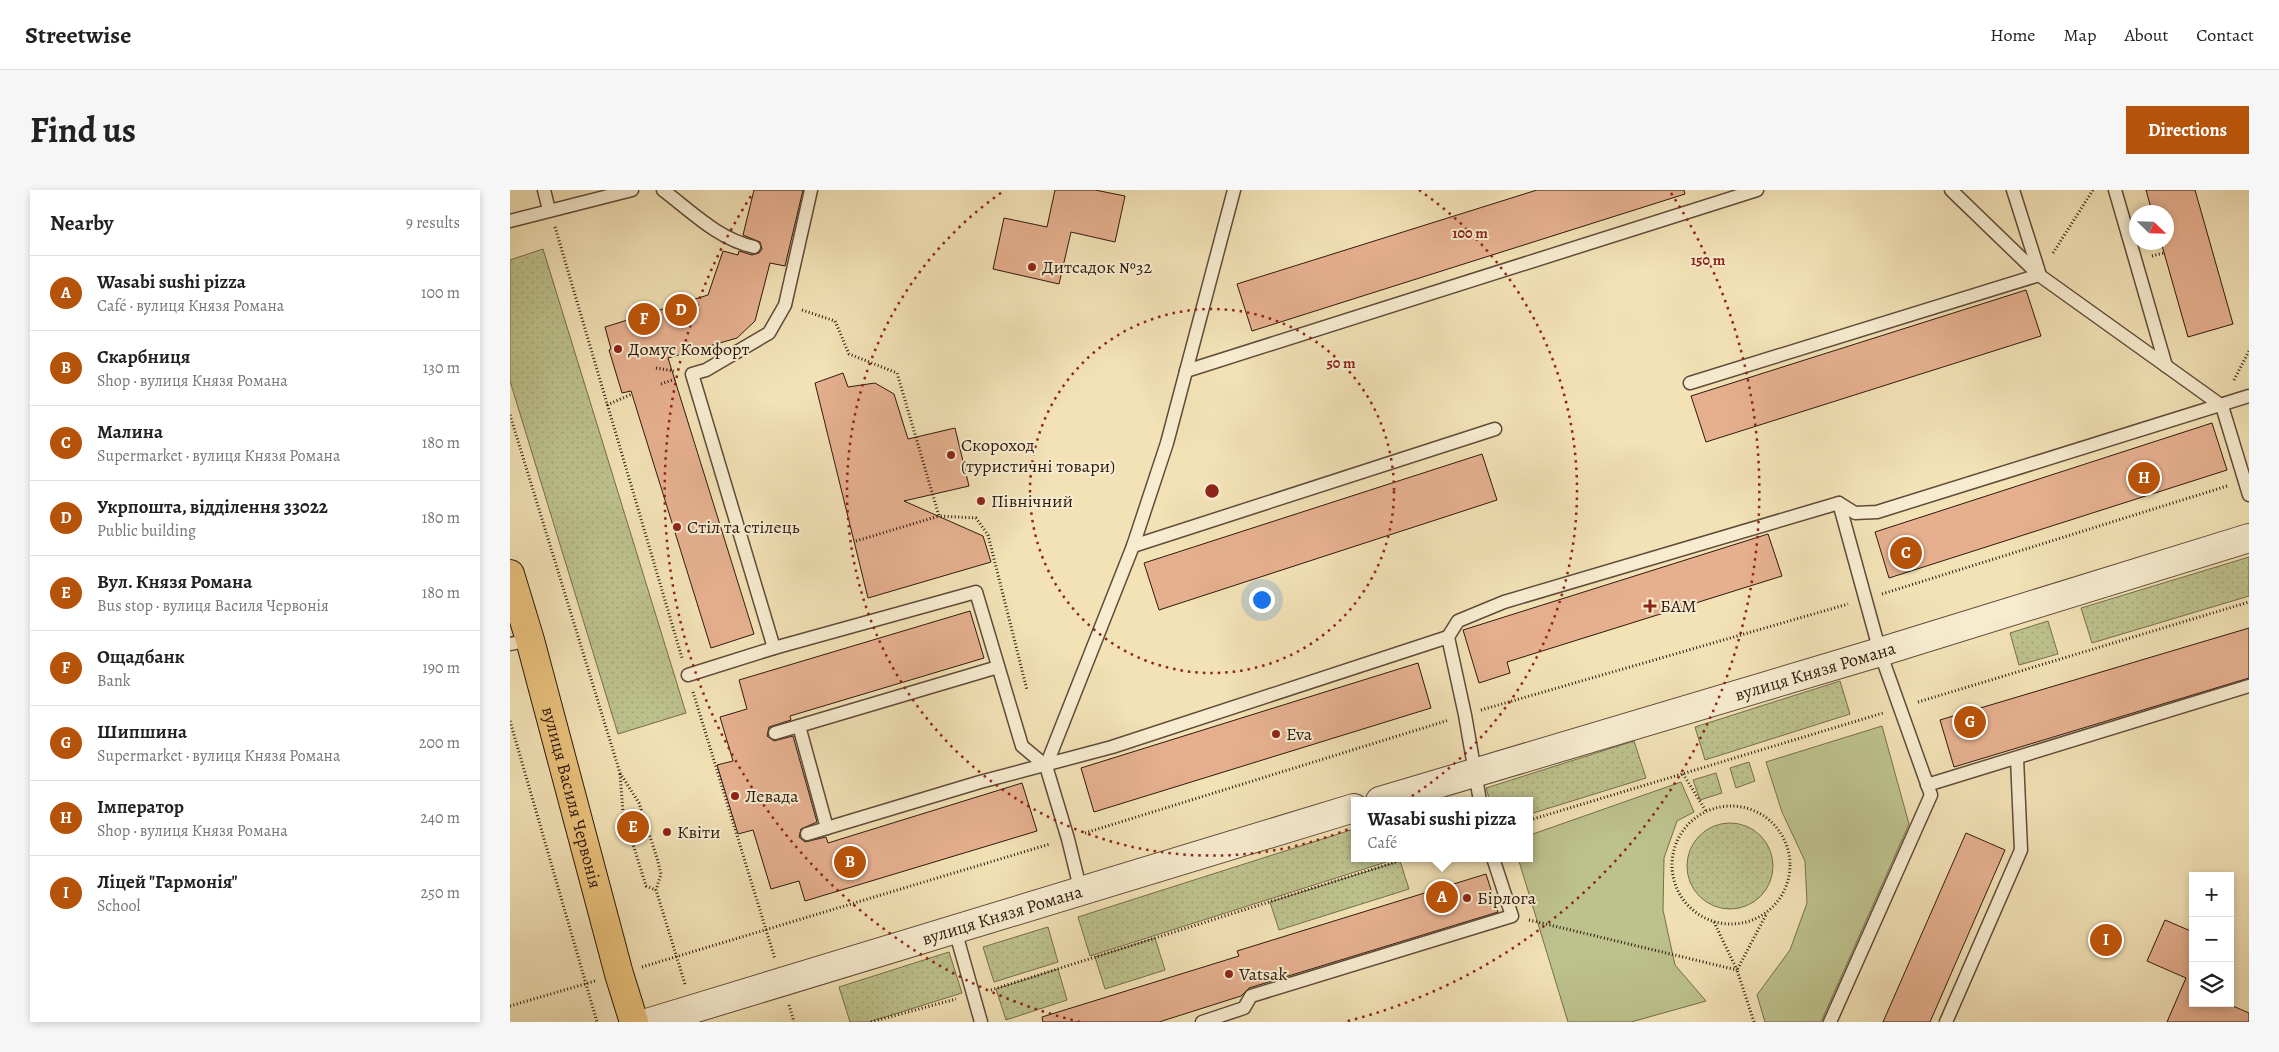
<!DOCTYPE html>
<html lang="en">
<head>
<meta charset="utf-8">
<style>
  body { margin:0; font-family:Alegreya,serif; background:#f6f6f6; color:#222 }
  .controls { position:absolute; right:15px; bottom:15px; display:grid; overflow:hidden; border-radius:0px; box-shadow:0 2px 8px #0003 }
  .controls button { width:45px; height:45px; display:grid; place-items:center; padding:0; border:0; border-bottom:1px solid #e0e0e0; background:#fff; color:#222; font:25px sans-serif }
  .compass { position:absolute; left:1619px; top:15px; width:45px; height:45px; border-radius:50%; background:#fff; box-shadow:0 2px 8px #0003; rotate:113deg }
  .you { position:absolute; left:751px; top:409px; width:18px; height:18px; margin:-12px; border:4px solid #fff; border-radius:50%; background:#1a73e8; box-shadow:0 0 0 8px #1a73e833 }
  .badge { display:grid; place-items:center; width:32px; height:32px; border-radius:50%; background:#b45309; color:#fff; font-size:16px; font-weight:700 }
  .pin { position:absolute; translate:-50% -50%; border:2px solid #fff; box-shadow:0 1px 5px #0006 }
  .popup { position:absolute; left:841px; top:607px; width:182px; height:65px; box-sizing:border-box; display:grid; place-content:center; border-radius:0px; background:#fff; filter:drop-shadow(0 1px 4px #0005); font-size:16px; white-space:nowrap; color:#767676 }
  .popup b { font-size:19px; color:#222 }
  .popup::after { content:''; position:absolute; left:50%; top:100%; margin-left:-10px; border:10px solid transparent; border-top-color:#fff }
  .list { margin:0; padding:0; list-style:none }
  h2 { display:flex; justify-content:space-between; align-items:center; height:65px; margin:0; padding:0 20px; font-size:21px }
  h2 small { font-size:16px; font-weight:400; color:#767676 }
  .list li { display:grid; grid-template-columns:32px 1fr auto; gap:15px; align-items:center; box-sizing:border-box; height:75px; padding:0 20px; border-top:1px solid #e0e0e0 }
  .list b { display:block; font-size:19px; white-space:nowrap }
  .list p { margin:0; font-size:16px; white-space:nowrap; color:#767676 }
  .list em { font-size:16px; font-style:normal; color:#767676 }
  .icon { flex:none; width:28px; height:28px; fill:none; stroke:currentColor; stroke-width:2; stroke-linecap:round; stroke-linejoin:round }
  .map { position:relative; flex:none; width:1739px; height:832px; overflow:hidden; border-radius:0px }
  header { display:flex; align-items:center; gap:30px; box-sizing:border-box; height:70px; padding:0 25px; background:#fff; border-bottom:1px solid #e0e0e0 }
  header strong { font-size:24px }
  nav { display:flex; gap:28px; margin-inline-start:auto; font-size:18px }
  .intro { display:flex; align-items:center; justify-content:space-between; box-sizing:border-box; height:120px; padding:0 30px }
  h1 { margin:0; font-size:35px }
  .button { padding:12px 22px; border-radius:0px; background:#b45309; color:#fff; font-size:18px; font-weight:700 }
  main { display:flex; gap:30px; padding:0 30px }
  aside { flex:1; background:#fff; border-radius:0px; box-shadow:0 2px 8px #0003 }
  .map>svg:first-child { display:block }
  .grass { fill:url(#grass-dots); stroke:#766e4e }
  .park { fill:#bdc28c; stroke:#766e4e }
  .building { fill:#e6b08f; stroke:#2f190f }
  .lines { fill:none; stroke-linecap:round; stroke-linejoin:round }
  .service-casing { stroke:#604b39; stroke-width:15 }
  .tertiary-casing { stroke:#604b39; stroke-width:30 }
  .primary-casing { stroke:#2f190f; stroke-width:30 }
  .path { stroke:#2f190f; stroke-width:3; stroke-dasharray:1 2.5; stroke-linecap:butt }
  .service { stroke:#f7ecd0; stroke-width:12 }
  .tertiary { stroke:#f7ecd0; stroke-width:28 }
  .primary { stroke:#e9c17b; stroke-width:28 }
  .ring { fill:none; stroke:#8f2418; stroke-width:2.5; stroke-dasharray:2.5 5 }
  .poi-dot { fill:#8f2418; stroke:#f7ecd0; stroke-width:2 }
  .labels { text-anchor:middle; dominant-baseline:central; stroke-width:4; stroke-linejoin:round; paint-order:stroke }
  .poi-label { font-size:18px; fill:#2f190f; stroke:#f7ecd0; text-anchor:start }
  .street-label { font-size:18px; fill:#2f190f; stroke:#f7ecd0 }
  .centre { fill:#8f2418; stroke:#f7ecd0; stroke-width:2.5 }
  .ring-label { font-size:15px; text-anchor:middle; font-weight:bold; fill:#8f2418; stroke:#f7ecd0; stroke-width:4; stroke-linejoin:round; paint-order:stroke }
</style>
</head>
<body>
<header>
<strong>Streetwise</strong>
<nav><a>Home</a><a>Map</a><a>About</a><a>Contact</a></nav>
</header>
<div class="intro"><h1>Find us</h1><a class="button">Directions</a></div>
<main>
<aside>
<h2>Nearby<small>9 results</small></h2>
<ul class="list">
<li><span class="badge">A</span><div><b>Wasabi sushi pizza</b><p>Café · вулиця Князя Романа</p></div><em>100 m</em></li>
<li><span class="badge">B</span><div><b>Скарбниця</b><p>Shop · вулиця Князя Романа</p></div><em>130 m</em></li>
<li><span class="badge">C</span><div><b>Малина</b><p>Supermarket · вулиця Князя Романа</p></div><em>180 m</em></li>
<li><span class="badge">D</span><div><b>Укрпошта, відділення 33022</b><p>Public building</p></div><em>180 m</em></li>
<li><span class="badge">E</span><div><b>Вул. Князя Романа</b><p>Bus stop · вулиця Василя Червонія</p></div><em>180 m</em></li>
<li><span class="badge">F</span><div><b>Ощадбанк</b><p>Bank</p></div><em>190 m</em></li>
<li><span class="badge">G</span><div><b>Шипшина</b><p>Supermarket · вулиця Князя Романа</p></div><em>200 m</em></li>
<li><span class="badge">H</span><div><b>Імператор</b><p>Shop · вулиця Князя Романа</p></div><em>240 m</em></li>
<li><span class="badge">I</span><div><b>Ліцей &quot;Гармонія&quot;</b><p>School</p></div><em>250 m</em></li>
</ul>
</aside>
<div class="map">
<svg width="1739" height="832" viewBox="0 0 1739 832">
  <defs>
    <pattern id="grass-dots" width="8" height="8" patternUnits="userSpaceOnUse" patternTransform="scale(1.25)"><rect width="8" height="8" fill="#bdc28c"/><path d="M2 2h.1M6 6h.1" fill="none" stroke="#a3a678" stroke-width="1.8" stroke-linecap="round"/></pattern>
  </defs>
  <rect width="100%" height="100%" fill="#f2e2b6"/>
  <filter id="stains"><feTurbulence type="fractalNoise" baseFrequency=".004" numOctaves="4"/><feColorMatrix values="0 0 0 0 .2 0 0 0 0 .09 0 0 0 0 .02 0 0 0 .5 -.17"/></filter>
  <radialGradient id="worn" r=".72"><stop offset=".6" stop-color="#630" stop-opacity="0"/><stop offset="1" stop-color="#630" stop-opacity=".3"/></radialGradient>
  <!-- grass -->
  <g class="grass">
    <polygon points="33,59 176,523 108,544 0,191 0,70"/>
    <polygon points="1739,367 1739,406 1582,453 1571,418"/>
    <polygon points="1538,431 1548,464 1509,475 1500,443"/>
    <polygon points="1330,491 1340,524 1195,570 1185,537"/>
    <polygon points="1124,551 1136,588 1020,624 1020,611 980,611 976,598"/>
    <polygon points="1239,572 1245,591 1226,598 1220,578"/>
    <polygon points="1206,583 1212,603 1190,610 1183,590"/>
    <circle cx="1220" cy="676" r="43"/>
    <polygon points="844,639 844,668 889,668 580,766 568,727"/>
    <polygon points="890,671 899,699 769,740 760,712"/>
    <polygon points="538,737 548,772 484,792 473,757"/>
    <polygon points="645,748 655,780 595,799 585,767"/>
    <polygon points="439,762 452,803 359,832 340,832 329,797"/>
    <polygon points="548,779 557,810 496,830 486,799"/>
  </g>
  <!-- park -->
  <g class="park">
    <polygon points="1372,536 1399,634 1311,832 1255,832 1247,805 1280,760 1297,713 1295,671 1272,622 1256,572"/>
    <polygon points="1171,592 1184,622 1167,631 1154,668 1153,720 1165,775 1196,811 1121,832 1058,832 1008,668 1020,668 1020,645"/>
  </g>
  <!-- building -->
  <g class="building">
    <polygon points="244,0 293,0 275,76 260,73 245,131 227,148 158,168 244,444 201,458 121,201 112,203 99,160 101,159 95,137 198,105 213,61 228,65 229,61 242,65 249,63 252,59 250,52 233,45"/>
    <polygon points="545,0 585,0 615,6 605,52 561,42 549,94 483,79 494,28 537,37"/>
    <polygon points="1027,0 1174,0 1175,4 742,141 727,94"/>
    <polygon points="1636,0 1685,0 1723,134 1678,147 1651,52 1656,52 1656,22 1642,22"/>
    <polygon points="1516,100 1531,146 1196,252 1181,206"/>
    <polygon points="333,183 338,197 365,193 384,204 398,249 445,238 459,296 394,311 473,346 481,372 358,408 305,193"/>
    <polygon points="1702,233 1717,280 1379,388 1365,342"/>
    <polygon points="972,264 987,310 649,420 634,373"/>
    <polygon points="1258,344 1272,386 997,472 1000,483 969,493 953,440"/>
    <polygon points="460,421 474,468 280,526 281,530 259,537 257,546 264,551 283,546 307,632 291,639 289,647 295,652 316,647 318,653 512,593 527,641 295,711 289,691 261,699 243,640 228,644 207,575 223,571 210,527 237,519 229,490"/>
    <polygon points="1739,438 1739,488 1444,577 1430,530"/>
    <polygon points="908,473 921,518 584,622 571,578"/>
    <polygon points="1456,643 1495,660 1420,832 1373,832"/>
    <polygon points="976,684 988,722 739,798 731,806 649,832 533,832 532,827 729,766 727,761"/>
    <polygon points="1655,730 1683,742 1683,813 1716,813 1739,823 1739,832 1657,832 1676,788 1637,771"/>
  </g>
  <g class="lines">
    <defs>
      <g id="service">
        <polyline points="34,0 39,20"/>
        <path d="M153,0C182,22 208,49 244,57"/>
        <polyline points="1441,0 1529,85 1712,216 1739,305"/>
        <polyline points="1503,0 1529,82"/>
        <polyline points="1605,0 1656,176"/>
        <polyline points="0,31 122,0"/>
        <polyline points="676,181 1247,0"/>
        <polyline points="1180,193 1529,85"/>
        <polyline points="1329,313 1345,323 1367,322 1739,206"/>
        <polyline points="623,356 985,239"/>
        <polyline points="938,447 948,431 994,412 1329,313 1370,462 1421,605 1320,832"/>
        <polyline points="0,454 20,450"/>
        <polyline points="264,458 182,184 196,180 259,143 275,115 301,0"/>
        <polyline points="178,485 264,458 466,402 512,556 536,576"/>
        <polyline points="289,536 317,638 470,592 602,557 938,447 955,525 970,611"/>
        <polyline points="265,543 488,477"/>
        <polyline points="1417,595 1739,496"/>
        <polyline points="297,644 317,638"/>
        <polyline points="571,702 558,649 536,576 623,356 657,253 724,0"/>
        <polyline points="445,740 471,832"/>
        <polyline points="692,832 734,818 741,806 1002,726 983,668"/>
        <polyline points="1436,832 1511,660 1507,568"/>
      </g>
      <g id="tertiary">
        <path id="s1" d="M870,611L1370,462L1739,348"/>
        <path id="s2" d="M140,832L844,618"/>
      </g>
      <g id="primary">
        <path id="s3" d="M0,384L20,450L109,784L124,832"/>
      </g>
    </defs>
    <!-- service casing -->
    <use href="#service" class="service-casing"/>
    <!-- tertiary casing -->
    <use href="#tertiary" class="tertiary-casing"/>
    <!-- primary casing -->
    <use href="#primary" class="primary-casing"/>
    <!-- path -->
    <g class="path">
      <polyline points="45,37 172,468"/>
      <polyline points="1543,63 1583,0"/>
      <polyline points="1642,66 1654,63"/>
      <polyline points="292,120 325,131 339,164 387,183 429,326 466,328 478,345 517,500"/>
      <polyline points="146,178 164,181"/>
      <polyline points="1724,190 1739,161"/>
      <polyline points="151,194 165,189"/>
      <polyline points="97,215 122,204"/>
      <polyline points="0,225 110,583 129,613 147,668 151,684 146,700 175,794"/>
      <polyline points="346,351 429,326"/>
      <polyline points="1372,404 1717,296"/>
      <polyline points="183,502 265,769"/>
      <polyline points="1408,512 1739,412"/>
      <polyline points="971,520 1338,414"/>
      <polyline points="0,531 87,832"/>
      <polyline points="110,584 113,622 136,696 146,700"/>
      <polyline points="1173,584 1196,621"/>
      <circle cx="1221" cy="675" r="59"/>
      <polyline points="1020,630 1373,523"/>
      <polyline points="575,643 939,530"/>
      <polyline points="1019,730 1227,780"/>
      <polyline points="1204,732 1227,780"/>
      <polyline points="132,777 540,654"/>
      <polyline points="481,800 898,668"/>
      <polyline points="279,815 284,832"/>
      <polyline points="0,816 85,791"/>
      <polyline points="361,832 446,809"/>
      <polyline points="1244,832 1227,780 1257,723"/>
    </g>
    <!-- service -->
    <use href="#service" class="service"/>
    <!-- tertiary -->
    <use href="#tertiary" class="tertiary"/>
    <!-- primary -->
    <use href="#primary" class="primary"/>
  </g>
  <!-- distance rings -->
  <g class="ring">
    <circle cx="702" cy="301" r="182"/>
    <path d="M909 0A365 365 0 1 1 495 0"/>
    <path d="M570 832A547 547 0 0 1 243 3M1161 3A547 547 0 0 1 834 832"/>
  </g>
  <!-- markers -->
  <g class="poi-dot">
    <circle cx="522" cy="77" r="5"/>
    <circle cx="108" cy="159" r="5"/>
    <circle cx="441" cy="265" r="5"/>
    <circle cx="471" cy="311" r="5"/>
    <circle cx="167" cy="337" r="5"/>
    <path d="M1137.5 408.5h5v5h5v5h-5v5h-5v-5h-5v-5h5z"/>
    <circle cx="766" cy="544" r="5"/>
    <circle cx="225" cy="606" r="5"/>
    <circle cx="157" cy="642" r="5"/>
    <circle cx="957" cy="708" r="5"/>
    <circle cx="719" cy="784" r="5"/>
  </g>
  <g class="labels">
    <!-- poi labels -->
    <g class="poi-label">
      <text x="532" y="77">Дитсадок №32</text>
      <text x="118" y="159">Домус Комфорт</text>
      <text x="451" y="255">Скороход<tspan x="451" dy="21">(туристичні товари)</tspan></text>
      <text x="481" y="311">Північний</text>
      <text x="177" y="337">Стіл та стілець</text>
      <text x="1150" y="416">БАМ</text>
      <text x="776" y="544">Eva</text>
      <text x="235" y="606">Левада</text>
      <text x="167" y="642">Квiти</text>
      <text x="967" y="708">Бірлога</text>
      <text x="729" y="784">Vatsak</text>
    </g>
    <!-- street labels -->
    <g class="street-label">
      <text stroke="none"><textPath href="#s1" startOffset="454">вулиця Князя Романа</textPath></text>
      <text stroke="none"><textPath href="#s3" startOffset="232">вулиця Василя Червонія</textPath></text>
      <text stroke="none"><textPath href="#s2" startOffset="368">вулиця Князя Романа</textPath></text>
    </g>
  </g>
  <circle cx="702" cy="301" r="8" class="centre"/>
  <g class="ring-label">
    <text x="960" y="48">100 m</text>
    <text x="1198" y="75">150 m</text>
    <text x="831" y="178">50 m</text>
  </g>
  <rect width="100%" height="100%" filter="url(#stains)"/>
  <rect width="100%" height="100%" fill="url(#worn)"/>
</svg>
<div class="controls">
<button>+</button>
<button>−</button>
<button><svg class="icon" aria-label="layers" viewBox="0 0 24 24"><path d="M12 4l9 5-9 5-9-5zM3 14l9 5 9-5"/></svg></button>
</div>
<svg class="compass" viewBox="-18 -18 36 36"><path d="M0-13l5 13h-10z" fill="#e53935"/><path d="M0 13l5-13h-10z" fill="#767676"/></svg>
<div class="you"></div>
<div class="pin badge" style="left:932px;top:707px">A</div>
<div class="popup"><b>Wasabi sushi pizza</b>Café</div>
<div class="pin badge" style="left:340px;top:672px">B</div>
<div class="pin badge" style="left:1396px;top:363px">C</div>
<div class="pin badge" style="left:171px;top:120px">D</div>
<div class="pin badge" style="left:123px;top:637px">E</div>
<div class="pin badge" style="left:134px;top:129px">F</div>
<div class="pin badge" style="left:1460px;top:532px">G</div>
<div class="pin badge" style="left:1634px;top:288px">H</div>
<div class="pin badge" style="left:1596px;top:750px">I</div>
</div>
</main>
</body>
</html>
